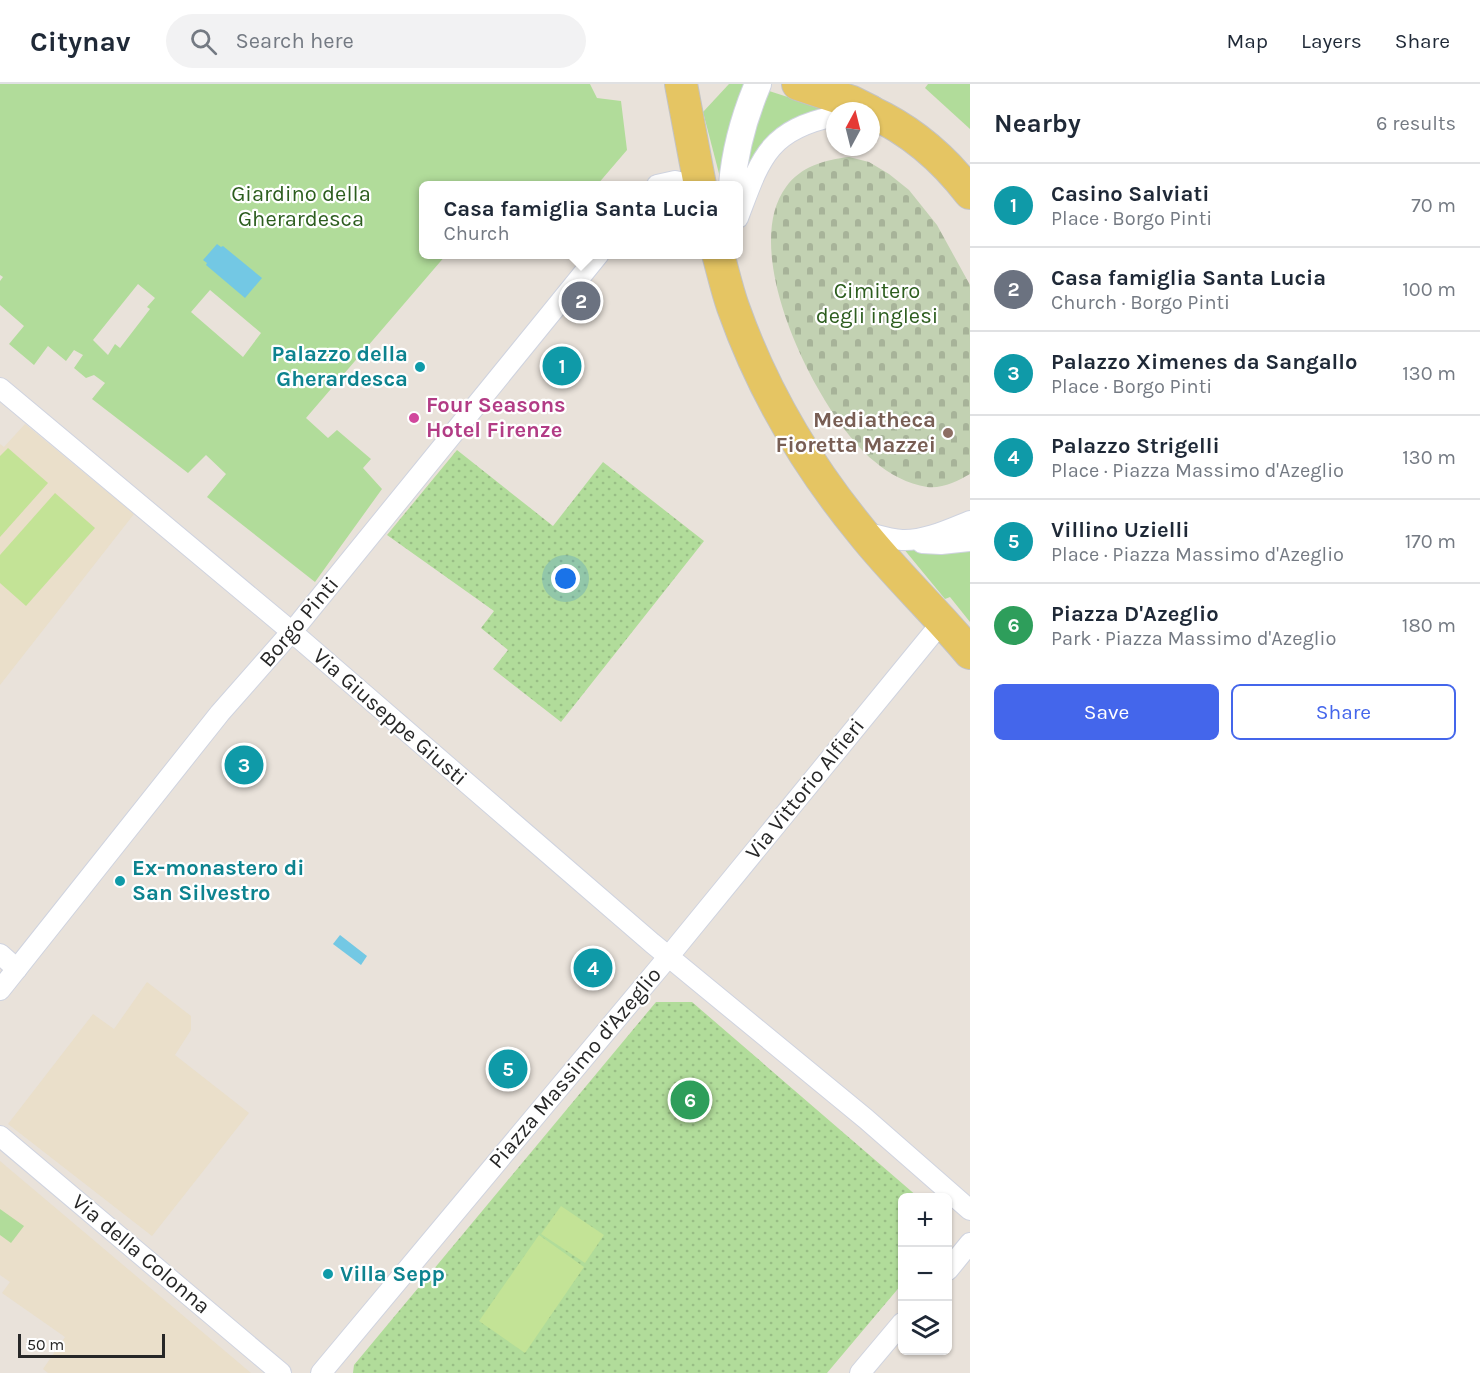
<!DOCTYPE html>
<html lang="en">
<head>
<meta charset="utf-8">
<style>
  body { margin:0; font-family:Karla,sans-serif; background:#f2f2f3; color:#1f2937 }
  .controls { position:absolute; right:18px; bottom:18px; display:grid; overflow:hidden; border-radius:9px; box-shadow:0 2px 4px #0004 }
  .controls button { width:54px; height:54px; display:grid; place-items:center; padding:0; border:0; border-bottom:2px solid #e0e1e3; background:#fff; color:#1f2937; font:30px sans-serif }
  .compass { position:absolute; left:826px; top:18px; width:54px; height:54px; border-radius:50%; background:#fff; box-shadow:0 2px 4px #0004; rotate:7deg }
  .scale { position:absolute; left:18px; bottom:15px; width:147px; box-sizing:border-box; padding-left:6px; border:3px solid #272727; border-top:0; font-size:16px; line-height:21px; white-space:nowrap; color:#272727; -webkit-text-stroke:4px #fff; paint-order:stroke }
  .you { position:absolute; left:566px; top:495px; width:21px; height:21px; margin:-15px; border:4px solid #fff; border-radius:50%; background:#1a73e8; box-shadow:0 0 0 9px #1a73e833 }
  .badge { display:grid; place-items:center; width:39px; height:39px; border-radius:50%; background:#4466eb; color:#fff; font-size:20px; font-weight:700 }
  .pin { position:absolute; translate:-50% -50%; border:3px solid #fff; box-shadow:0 2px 6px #0006 }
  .popup { position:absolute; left:419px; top:97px; width:324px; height:78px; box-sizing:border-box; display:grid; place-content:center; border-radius:9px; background:#fff; filter:drop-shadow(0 2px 4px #0005); font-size:20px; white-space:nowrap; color:#747a83 }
  .popup b { font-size:22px; color:#1f2937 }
  .popup::after { content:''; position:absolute; left:50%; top:100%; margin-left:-12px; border:12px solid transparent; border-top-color:#fff }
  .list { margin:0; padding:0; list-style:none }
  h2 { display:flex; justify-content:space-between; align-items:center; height:78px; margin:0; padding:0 24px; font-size:26px }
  h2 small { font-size:20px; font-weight:400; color:#747a83 }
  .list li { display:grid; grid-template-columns:39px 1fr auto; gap:18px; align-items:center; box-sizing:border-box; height:84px; padding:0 24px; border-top:2px solid #e0e1e3 }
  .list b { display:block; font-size:22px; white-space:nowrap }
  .list p { margin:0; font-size:20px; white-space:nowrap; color:#747a83 }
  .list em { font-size:20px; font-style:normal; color:#747a83 }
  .actions { display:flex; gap:12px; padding:18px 24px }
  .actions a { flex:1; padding:14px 0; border:2px solid #4466eb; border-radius:9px; text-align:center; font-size:21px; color:#4466eb }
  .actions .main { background:#4466eb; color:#fff }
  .icon { flex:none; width:33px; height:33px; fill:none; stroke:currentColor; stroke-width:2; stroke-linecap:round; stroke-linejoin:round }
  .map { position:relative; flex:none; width:970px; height:1289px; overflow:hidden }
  header { display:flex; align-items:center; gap:36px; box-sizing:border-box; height:84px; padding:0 30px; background:#fff; border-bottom:2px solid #e0e1e3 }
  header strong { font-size:28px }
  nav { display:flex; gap:33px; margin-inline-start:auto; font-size:21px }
  .search { width:420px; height:54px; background:#f2f2f3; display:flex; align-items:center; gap:15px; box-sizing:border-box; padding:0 21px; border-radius:33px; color:#747a83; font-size:22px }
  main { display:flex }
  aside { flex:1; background:#fff }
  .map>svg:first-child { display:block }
  .education { fill:#eadfca }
  .grass { fill:#b1dc9a; fill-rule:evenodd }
  .cemetery { fill:url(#cemetery-stones) }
  .park { fill:url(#park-dots) }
  .pitch { fill:#c3e396 }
  .water { fill:#73c8e4 }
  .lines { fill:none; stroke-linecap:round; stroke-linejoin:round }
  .minor-casing { stroke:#cfd3df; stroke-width:22 }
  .tertiary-casing { stroke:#cfd3df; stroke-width:28 }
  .primary-casing { stroke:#c3c3c3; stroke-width:34 }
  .minor { stroke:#fff; stroke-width:20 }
  .tertiary { stroke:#fff; stroke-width:26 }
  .primary { stroke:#e5c563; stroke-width:32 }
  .culture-dot { fill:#0f9aa8; stroke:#fff; stroke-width:2 }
  .hotel-dot { fill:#d1479c; stroke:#fff; stroke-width:2 }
  .education-dot { fill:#8d6e63; stroke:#fff; stroke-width:2 }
  .labels { text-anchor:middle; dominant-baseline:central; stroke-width:4.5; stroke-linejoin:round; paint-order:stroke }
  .park-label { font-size:22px; fill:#2c5d1e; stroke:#fff }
  .culture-label { font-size:22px; font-weight:bold; fill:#0d838f; stroke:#fff; text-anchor:start }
  .hotel-label { font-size:22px; font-weight:bold; fill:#b23c85; stroke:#fff; text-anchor:start }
  .education-label { font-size:22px; font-weight:bold; fill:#785e54; stroke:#fff; text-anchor:end }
  .street-label { font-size:22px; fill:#272727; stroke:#fff }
</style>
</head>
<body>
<header>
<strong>Citynav</strong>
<div class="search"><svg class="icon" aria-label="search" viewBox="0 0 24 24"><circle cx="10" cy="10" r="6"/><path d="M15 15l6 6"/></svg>Search here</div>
<nav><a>Map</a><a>Layers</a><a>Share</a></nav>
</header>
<main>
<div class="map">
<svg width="970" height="1289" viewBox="0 0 970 1289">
  <defs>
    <pattern id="cemetery-stones" width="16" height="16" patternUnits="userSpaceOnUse" patternTransform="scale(1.5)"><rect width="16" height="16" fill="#c2d1b2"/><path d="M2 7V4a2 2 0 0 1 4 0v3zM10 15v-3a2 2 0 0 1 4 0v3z" fill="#a7b399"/></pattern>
    <pattern id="park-dots" width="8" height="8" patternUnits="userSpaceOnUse" patternTransform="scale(1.5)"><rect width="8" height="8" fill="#b1dc9a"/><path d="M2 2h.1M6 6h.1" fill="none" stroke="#98bd85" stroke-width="1.8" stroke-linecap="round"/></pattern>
  </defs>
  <rect width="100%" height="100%" fill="#e9e2da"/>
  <!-- education -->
  <g class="education">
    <polygon points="25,340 134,430 0,601 0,360 4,363"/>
    <polygon points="147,898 191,932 191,946 175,971 249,1029 152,1152 8,1040 93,930 114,945"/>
    <polygon points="0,1077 251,1289 48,1289 43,1285 65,1253 2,1209 10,1198 0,1191"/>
  </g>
  <!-- grass -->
  <g class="grass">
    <path d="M0,0H590L597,14L621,17L627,66L597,101H424V170L446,171L306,334L328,354L337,346L371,375L363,384L382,405L315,498L207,413L226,390L206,371L188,389L92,315L105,299L94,291L86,294L74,284L83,271L74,266L66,277L48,262L34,281L9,260L24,242L0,221V197L3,193L0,191ZM138,200L155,214L147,223L150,225L120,264L115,260L108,271L93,256ZM210,206L261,249L243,273L191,228Z"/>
    <polygon points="729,0 750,0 722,101 703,28"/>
    <polygon points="928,0 970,0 970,45 925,4"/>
    <polygon points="766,6 828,26 808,31 739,110 742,80"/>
    <polygon points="903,464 970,464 970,538 950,513 945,515"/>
    <polygon points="0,1125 24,1142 11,1159 0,1151"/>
  </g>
  <!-- cemetery -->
  <path class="cemetery" d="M849,73L869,78L889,90L909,106L937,141L970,201V390C958,397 942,405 927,403C908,400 889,390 874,377C819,332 737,169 786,103C801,82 825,76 849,73Z"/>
  <!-- park -->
  <g class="park">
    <polygon points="457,366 553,442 603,378 704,457 561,638 493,585 508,566 481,544 494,527 387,451"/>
    <polygon points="656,918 692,918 918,1113 902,1114 902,1200 827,1289 353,1289 354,1281"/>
  </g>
  <!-- pitch -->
  <g class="pitch">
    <polygon points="8,364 48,399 0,453 0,372"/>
    <polygon points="55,409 95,444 26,522 0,499 0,471"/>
    <polygon points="561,1122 604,1151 585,1179 541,1150"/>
    <polygon points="539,1151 584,1183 525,1269 479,1237"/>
  </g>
  <!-- water -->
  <g class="water">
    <polygon points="217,160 221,163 223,162 262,194 245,214 206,181 207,179 203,176"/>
    <polygon points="340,851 367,872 361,881 333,860"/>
  </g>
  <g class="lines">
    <defs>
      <g id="minor">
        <polyline points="657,101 675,97 693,101"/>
        <path d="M738,134C760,76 767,46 835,32"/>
        <polyline points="0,304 292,548 652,859 866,1035 970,1126"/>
        <path d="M861,447C874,450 889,455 902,456C925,457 950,445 970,437"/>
        <polyline points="922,459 941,460 970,457"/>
        <polyline points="0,870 17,885"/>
        <polyline points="0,906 220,629 300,538 599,170"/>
        <polyline points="0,1052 281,1289"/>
        <polyline points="948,1186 970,1159"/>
        <polyline points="321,1289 669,872 942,538"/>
        <polyline points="860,1289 902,1239"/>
      </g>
      <path id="tertiary" d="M732,101C735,66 744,33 758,0"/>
      <g id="primary">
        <polyline points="681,0 700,101"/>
        <polyline points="798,0 852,18 870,27"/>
        <path d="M871,28C910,46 944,75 970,109"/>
        <path d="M718,170C723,188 727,206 733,223C762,305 806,380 861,447C895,490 935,527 970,569"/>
      </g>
    </defs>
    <!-- minor casing -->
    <use href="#minor" class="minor-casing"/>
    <!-- tertiary casing -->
    <use href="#tertiary" class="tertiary-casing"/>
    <!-- primary casing -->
    <use href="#primary" class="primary-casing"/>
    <!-- minor -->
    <use href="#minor" class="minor"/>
    <!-- tertiary -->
    <use href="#tertiary" class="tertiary"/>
    <!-- primary -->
    <use href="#primary" class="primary"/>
  </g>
  <!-- markers -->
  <g class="culture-dot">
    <circle cx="420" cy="283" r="6"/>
    <circle cx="120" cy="797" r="6"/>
    <circle cx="328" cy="1190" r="6"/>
  </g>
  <circle class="hotel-dot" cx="414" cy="334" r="6"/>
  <circle class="education-dot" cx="948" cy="349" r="6"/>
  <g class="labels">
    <!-- park labels -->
    <g class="park-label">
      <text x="301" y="110">Giardino della<tspan x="301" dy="25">Gherardesca</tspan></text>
      <text x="877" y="207">Cimitero<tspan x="877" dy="25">degli inglesi</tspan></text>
    </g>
    <!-- culture labels -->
    <g class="culture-label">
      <text x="408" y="270" text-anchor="end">Palazzo della<tspan x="408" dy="25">Gherardesca</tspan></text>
      <text x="132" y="784">Ex-monastero di<tspan x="132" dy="25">San Silvestro</tspan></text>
      <text x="340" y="1190">Villa Sepp</text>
    </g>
    <!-- hotel labels -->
    <g class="hotel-label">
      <text x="426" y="321">Four Seasons<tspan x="426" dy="25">Hotel Firenze</tspan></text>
    </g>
    <!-- education labels -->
    <g class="education-label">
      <text x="936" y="336">Mediatheca<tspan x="936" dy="25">Fioretta Mazzei</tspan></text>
    </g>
    <!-- street labels -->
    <g class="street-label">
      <text transform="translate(299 538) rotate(-50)">Borgo Pinti</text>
      <text transform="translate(390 633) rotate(41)">Via Giuseppe Giusti</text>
      <text transform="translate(805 705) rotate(-51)">Via Vittorio Alfieri</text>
      <text transform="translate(575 984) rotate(-50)">Piazza Massimo d'Azeglio</text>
      <text transform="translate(141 1170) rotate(40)">Via della Colonna</text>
    </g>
  </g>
</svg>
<div class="controls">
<button>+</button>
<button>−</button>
<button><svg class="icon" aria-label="layers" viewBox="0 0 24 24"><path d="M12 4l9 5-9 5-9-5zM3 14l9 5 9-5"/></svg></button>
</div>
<svg class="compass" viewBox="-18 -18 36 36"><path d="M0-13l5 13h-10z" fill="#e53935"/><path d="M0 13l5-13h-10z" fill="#747a83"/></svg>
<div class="scale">50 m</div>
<div class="you"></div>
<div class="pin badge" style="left:562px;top:282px;background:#0f9aa8">1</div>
<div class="pin badge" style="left:581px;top:217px;background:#6b7280">2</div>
<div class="popup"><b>Casa famiglia Santa Lucia</b>Church</div>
<div class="pin badge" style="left:244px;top:681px;background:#0f9aa8">3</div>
<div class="pin badge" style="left:593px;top:884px;background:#0f9aa8">4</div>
<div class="pin badge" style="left:508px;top:985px;background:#0f9aa8">5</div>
<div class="pin badge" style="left:690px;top:1016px;background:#2e9e5b">6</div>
</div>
<aside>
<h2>Nearby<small>6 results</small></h2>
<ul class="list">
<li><span class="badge" style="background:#0f9aa8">1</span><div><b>Casino Salviati</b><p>Place · Borgo Pinti</p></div><em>70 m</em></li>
<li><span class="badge" style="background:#6b7280">2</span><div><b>Casa famiglia Santa Lucia</b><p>Church · Borgo Pinti</p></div><em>100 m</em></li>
<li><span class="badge" style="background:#0f9aa8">3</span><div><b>Palazzo Ximenes da Sangallo</b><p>Place · Borgo Pinti</p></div><em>130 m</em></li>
<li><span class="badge" style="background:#0f9aa8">4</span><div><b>Palazzo Strigelli</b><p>Place · Piazza Massimo d'Azeglio</p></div><em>130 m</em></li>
<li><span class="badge" style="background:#0f9aa8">5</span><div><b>Villino Uzielli</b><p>Place · Piazza Massimo d'Azeglio</p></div><em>170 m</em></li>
<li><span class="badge" style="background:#2e9e5b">6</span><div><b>Piazza D'Azeglio</b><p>Park · Piazza Massimo d'Azeglio</p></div><em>180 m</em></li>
</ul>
<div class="actions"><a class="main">Save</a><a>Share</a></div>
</aside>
</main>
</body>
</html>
